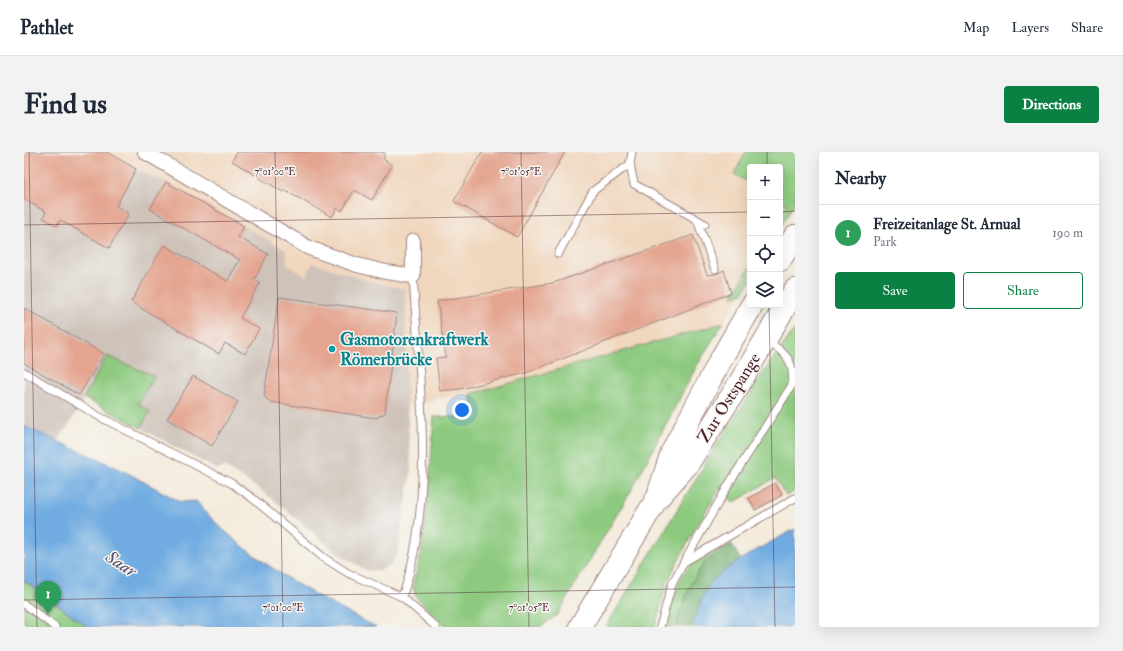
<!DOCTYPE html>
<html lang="en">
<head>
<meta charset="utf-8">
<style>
  body { margin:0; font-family:"IM FELL Double Pica",serif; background:#f2f2f3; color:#1f2937 }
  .controls { position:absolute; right:12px; top:12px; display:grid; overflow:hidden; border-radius:4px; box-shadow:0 4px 16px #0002 }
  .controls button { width:36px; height:36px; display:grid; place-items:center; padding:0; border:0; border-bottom:1px solid #e0e1e3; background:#fff; color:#1f2937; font:20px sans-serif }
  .you { position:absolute; left:438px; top:258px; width:14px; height:14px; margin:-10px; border:3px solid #fff; border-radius:50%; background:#1a73e8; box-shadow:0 0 0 6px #1a73e833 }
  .badge { display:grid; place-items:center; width:26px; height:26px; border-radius:50%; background:#0b8043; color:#fff; font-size:13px; font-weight:700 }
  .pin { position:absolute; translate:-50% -33px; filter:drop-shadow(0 1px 2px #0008) }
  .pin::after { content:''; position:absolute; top:21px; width:14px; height:12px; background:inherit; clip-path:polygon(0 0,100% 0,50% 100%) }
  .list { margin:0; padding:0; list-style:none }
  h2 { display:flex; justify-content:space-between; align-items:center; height:52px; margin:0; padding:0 16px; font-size:17px }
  h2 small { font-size:13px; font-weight:400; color:#747a83 }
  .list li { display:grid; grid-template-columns:26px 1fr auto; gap:12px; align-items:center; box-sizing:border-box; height:56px; padding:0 16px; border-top:1px solid #e0e1e3 }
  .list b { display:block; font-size:15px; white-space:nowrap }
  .list p { margin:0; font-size:13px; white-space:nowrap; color:#747a83 }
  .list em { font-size:13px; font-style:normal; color:#747a83 }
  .actions { display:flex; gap:8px; padding:12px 16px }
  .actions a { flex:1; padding:9px 0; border:1px solid #0b8043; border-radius:4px; text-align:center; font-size:14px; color:#0b8043 }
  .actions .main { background:#0b8043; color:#fff }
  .icon { flex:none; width:22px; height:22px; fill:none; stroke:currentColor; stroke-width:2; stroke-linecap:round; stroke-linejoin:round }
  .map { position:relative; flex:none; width:771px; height:475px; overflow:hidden; border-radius:4px }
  header { display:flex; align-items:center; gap:24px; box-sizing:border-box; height:56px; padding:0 20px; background:#fff; border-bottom:1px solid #e0e1e3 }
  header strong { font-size:19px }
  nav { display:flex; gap:22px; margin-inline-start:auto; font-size:14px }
  .intro { display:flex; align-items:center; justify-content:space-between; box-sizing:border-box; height:96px; padding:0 24px }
  h1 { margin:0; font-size:28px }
  .button { padding:10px 18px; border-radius:4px; background:#0b8043; color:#fff; font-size:14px; font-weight:700 }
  main { display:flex; gap:24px; padding:0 24px }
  aside { flex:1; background:#fff; border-radius:4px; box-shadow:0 4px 16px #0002 }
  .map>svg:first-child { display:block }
  .built { fill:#f0d6bc }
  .industrial { fill:#cec2b9 }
  .green { fill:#8dca7f; stroke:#6c7455 }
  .forest { fill:#72ae6e; stroke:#5e664c }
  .water { fill:#6face1; stroke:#5c6686 }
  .building { fill:#e4a48f }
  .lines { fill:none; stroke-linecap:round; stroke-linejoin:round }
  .lane-casing { stroke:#9f8583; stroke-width:9 }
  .street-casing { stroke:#9f8583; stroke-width:16 }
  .primary-casing { stroke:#9f8583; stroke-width:24 }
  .lane { stroke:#fff; stroke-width:7 }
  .street { stroke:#fff; stroke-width:14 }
  .primary { stroke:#fff; stroke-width:22 }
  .ticks { fill:none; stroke:#4a1f2b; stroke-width:1; stroke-opacity:0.45 }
  .culture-dot { fill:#0f9aa8; stroke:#f6f6f2; stroke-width:1.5 }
  .labels { text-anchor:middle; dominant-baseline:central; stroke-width:3; stroke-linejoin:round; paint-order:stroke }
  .culture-label { font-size:17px; font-weight:bold; fill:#0d838f; stroke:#f6f6f2; text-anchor:start }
  .street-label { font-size:17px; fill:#4a1f2b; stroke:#f6f6f2 }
  .water-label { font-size:18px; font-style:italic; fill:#57506b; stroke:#f6f6f2 }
  .ticks-label { font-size:10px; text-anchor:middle; fill:#4a1f2b; stroke:#f6f6f2; stroke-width:3; stroke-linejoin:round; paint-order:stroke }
</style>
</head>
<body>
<header>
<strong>Pathlet</strong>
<nav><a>Map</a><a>Layers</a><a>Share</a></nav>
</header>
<div class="intro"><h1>Find us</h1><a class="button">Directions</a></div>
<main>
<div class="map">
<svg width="771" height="475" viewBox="0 0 771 475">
  <rect width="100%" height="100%" fill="#f6f6f2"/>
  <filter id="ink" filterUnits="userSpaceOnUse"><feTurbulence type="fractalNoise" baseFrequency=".025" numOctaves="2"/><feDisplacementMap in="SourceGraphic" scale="8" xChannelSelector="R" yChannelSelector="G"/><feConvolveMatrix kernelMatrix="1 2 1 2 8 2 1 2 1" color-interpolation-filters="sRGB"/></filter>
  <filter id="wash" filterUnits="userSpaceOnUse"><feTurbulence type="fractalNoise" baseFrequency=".012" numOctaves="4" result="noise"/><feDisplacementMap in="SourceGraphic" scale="16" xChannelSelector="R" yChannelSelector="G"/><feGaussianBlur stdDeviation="0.9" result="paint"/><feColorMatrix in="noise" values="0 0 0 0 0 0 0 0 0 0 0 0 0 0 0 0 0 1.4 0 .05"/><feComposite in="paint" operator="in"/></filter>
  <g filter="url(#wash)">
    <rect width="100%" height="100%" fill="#f4ebdb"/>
    <!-- built -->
    <polygon class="built" points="0,0 771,0 771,47 756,74 756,15 726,15 726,128 699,171 447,242 411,247 397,253 383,253 387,320 373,403 368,412 354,419 342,418 314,401 241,341 201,315 192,317 61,246 34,290 0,274"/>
    <!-- industrial -->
    <polygon class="industrial" points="0,0 83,0 112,17 142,30 262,98 263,113 282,124 289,111 348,130 381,137 383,253 387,320 373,403 368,412 354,419 342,418 314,401 241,341 201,315 192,317 61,246 34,290 0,274"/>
    <!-- green -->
    <g class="green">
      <polygon points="722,0 771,0 771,50 756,76 756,63 763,52 756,48 756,15 726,15 726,31 710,22"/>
      <polygon points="726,114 726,129 719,141 708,145"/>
      <polygon points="699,171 671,217 607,339 533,463 516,475 422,475 396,450 391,443 389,433 398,398 405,338 410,265 447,264 447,242"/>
      <polygon points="771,177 771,339 762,344 751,326 709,351 697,335 671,377 643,430 631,475 582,475 693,292 750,205"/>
      <polygon points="83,204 130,224 114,252 126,259 117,276 60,246"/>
      <path d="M708,392L680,411L656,459L653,475H642C645,459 653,428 664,416C675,404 693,399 708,392Z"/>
      <polygon points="0,428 64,475 0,475"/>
    </g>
    <!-- forest -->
    <path class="forest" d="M708,392L717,409L701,419L675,454L668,475H653C657,454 666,429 680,412C687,404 699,398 708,392Z"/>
    <!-- water -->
    <g class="water">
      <path d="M0,274L98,318L157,350L172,349C216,403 290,444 352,475H64L0,428Z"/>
      <path d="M771,377V475H668C673,461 677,445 686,432C698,415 751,388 771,377Z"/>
    </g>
    <g id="blocks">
      <!-- building -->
      <g class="building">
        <polygon points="0,0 83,0 112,17 92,54 105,61 85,96 36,68 33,74 19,66 22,60 0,47"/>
        <polygon points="213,0 360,0 360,8 368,13 348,48 330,38 318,59 313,56 308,65 260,38 259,40 208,9"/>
        <polygon points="458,0 541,0 493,85 430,49"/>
        <polygon points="142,30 220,74 214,85 244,102 230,128 236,131 216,166 235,177 221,202 201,191 195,202 107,150 140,93 203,129 216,108 126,57"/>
        <polygon points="669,83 683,123 692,122 700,118 707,141 502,221 436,237 416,239 412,206 422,205 413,149 529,131"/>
        <polygon points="255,145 373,161 361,261 352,266 246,250 240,244"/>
        <polygon points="0,156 80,202 55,243 0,211"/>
        <polygon points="169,224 214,250 188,294 143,267"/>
        <polygon points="751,331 758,343 731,358 725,346"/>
      </g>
    </g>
  </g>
  <g filter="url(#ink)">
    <use href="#blocks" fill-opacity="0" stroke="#9f8583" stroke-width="1"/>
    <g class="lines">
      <defs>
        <g id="lane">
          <polyline points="608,0 606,12 610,32 681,72"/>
          <polyline points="673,68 691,117"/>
          <polyline points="534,102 569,39 606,12"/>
          <polyline points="0,220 76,265 207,331 227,345 300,406 324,421 378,445 412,475"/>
          <polyline points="660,410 771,346"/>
          <path d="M378,445C412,352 395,222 389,124"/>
          <polyline points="0,452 31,475"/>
          <path d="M636,475L648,432L660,410L708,327L768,233C771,209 762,201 743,189"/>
        </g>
        <polyline id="street" points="121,0 285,96 333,113 362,120 389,124 389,89"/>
        <g id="primary">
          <polyline points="756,108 771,84"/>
          <polyline points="635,340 648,300 697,207 728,153"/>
          <polyline points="556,475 632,348 663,313 712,237 771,138"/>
        </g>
      </defs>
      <!-- lane casing -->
      <use href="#lane" class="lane-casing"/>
      <!-- street casing -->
      <use href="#street" class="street-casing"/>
      <!-- primary casing -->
      <use href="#primary" class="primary-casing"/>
      <!-- lane -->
      <use href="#lane" class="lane"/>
      <!-- street -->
      <use href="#street" class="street"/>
      <!-- primary -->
      <use href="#primary" class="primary"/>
    </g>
  </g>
  <!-- ticks -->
  <path class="ticks" d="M5,0L13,475M251,0L259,475M497,0L505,475M743,0V15M756,60L771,59M0,73L726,60M745,153L751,475M0,448L771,435"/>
  <!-- markers -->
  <circle class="culture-dot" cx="308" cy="197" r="4"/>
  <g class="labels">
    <!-- culture labels -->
    <g class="culture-label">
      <text x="316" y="187">Gasmotorenkraftwerk<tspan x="316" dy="20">Römerbrücke</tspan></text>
    </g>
    <!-- street labels -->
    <g class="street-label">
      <text transform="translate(705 246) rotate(-58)">Zur Ostspange</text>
    </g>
    <!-- water labels -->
    <g class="water-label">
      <text transform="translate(97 412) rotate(33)">Saar</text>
    </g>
  </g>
  <g class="ticks-label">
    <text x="251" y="23">7°01'00"E</text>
    <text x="497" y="23">7°01'05"E</text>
    <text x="259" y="459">7°01'00"E</text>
    <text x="505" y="459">7°01'05"E</text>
  </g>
</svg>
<div class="controls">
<button>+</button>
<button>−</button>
<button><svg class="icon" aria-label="locate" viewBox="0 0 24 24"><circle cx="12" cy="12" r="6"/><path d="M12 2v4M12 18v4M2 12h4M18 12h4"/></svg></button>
<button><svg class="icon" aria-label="layers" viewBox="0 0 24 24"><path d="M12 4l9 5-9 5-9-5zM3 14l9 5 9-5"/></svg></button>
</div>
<div class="you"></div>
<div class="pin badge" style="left:24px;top:462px;background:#2e9e5b">1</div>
</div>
<aside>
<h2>Nearby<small></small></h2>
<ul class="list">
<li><span class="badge" style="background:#2e9e5b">1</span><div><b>Freizeitanlage St. Arnual</b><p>Park</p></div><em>190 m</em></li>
</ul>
<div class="actions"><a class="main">Save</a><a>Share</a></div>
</aside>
</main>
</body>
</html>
